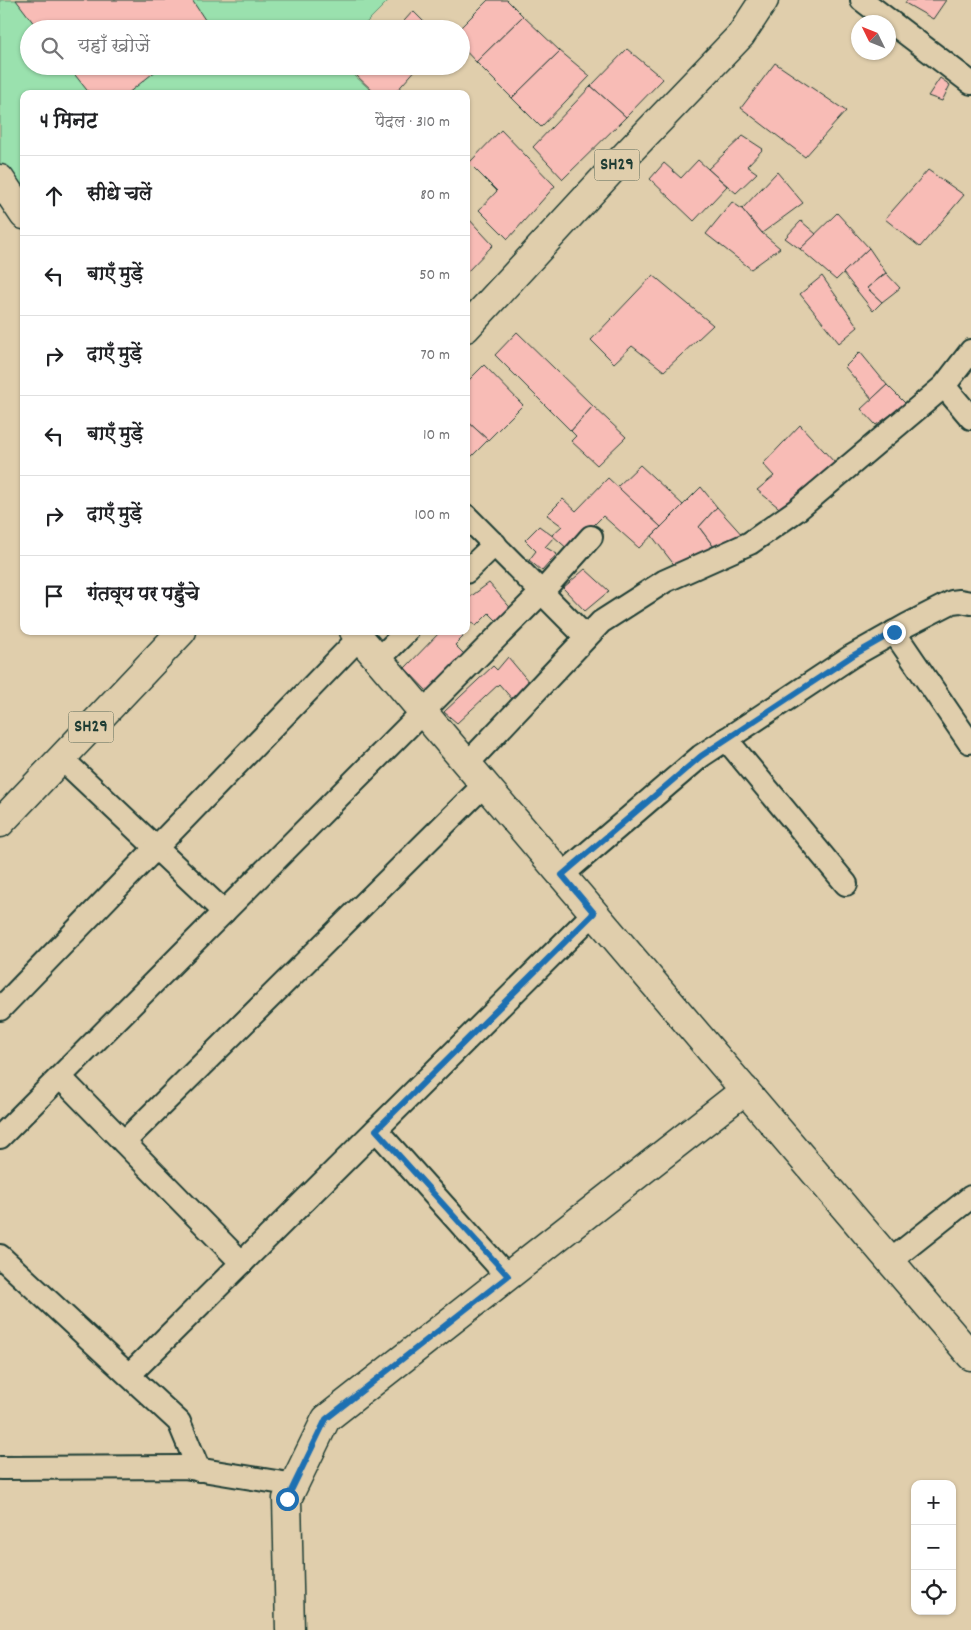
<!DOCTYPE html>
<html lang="hi">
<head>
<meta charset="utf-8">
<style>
  body { margin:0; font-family:Dekko,"Playpen Sans Deva",sans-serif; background:#f2f2f2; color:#202124 }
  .controls { position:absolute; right:15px; bottom:15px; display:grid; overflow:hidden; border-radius:10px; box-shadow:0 1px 4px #0004 }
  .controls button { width:45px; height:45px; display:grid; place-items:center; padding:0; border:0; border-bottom:1px solid #e0e0e0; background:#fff; color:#202124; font:25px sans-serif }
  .compass { position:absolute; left:851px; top:15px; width:45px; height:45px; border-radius:50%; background:#fff; box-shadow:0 1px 4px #0004; rotate:313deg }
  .stop { position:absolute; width:15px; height:15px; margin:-11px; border:4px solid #1f6fb2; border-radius:50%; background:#fff }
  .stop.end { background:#1f6fb2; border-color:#fff; box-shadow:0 1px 5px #0008 }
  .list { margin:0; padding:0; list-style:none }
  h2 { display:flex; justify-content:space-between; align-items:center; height:65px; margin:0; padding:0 20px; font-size:21px }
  h2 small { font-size:16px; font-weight:400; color:#757577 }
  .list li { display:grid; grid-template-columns:32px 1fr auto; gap:15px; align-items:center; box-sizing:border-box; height:80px; padding:0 20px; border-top:1px solid #e0e0e0 }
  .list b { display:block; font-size:19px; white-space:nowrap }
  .list em { font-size:16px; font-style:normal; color:#757577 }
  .icon { flex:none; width:28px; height:28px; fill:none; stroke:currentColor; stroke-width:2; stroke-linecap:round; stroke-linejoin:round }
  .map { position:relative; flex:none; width:971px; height:1630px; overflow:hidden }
  .search { position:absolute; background:#fff; box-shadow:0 1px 4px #0004; left:20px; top:20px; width:450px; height:55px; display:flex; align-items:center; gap:12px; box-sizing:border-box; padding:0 18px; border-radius:28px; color:#757577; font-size:19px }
  .panel { position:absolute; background:#fff; box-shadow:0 1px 4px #0004; left:20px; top:90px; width:450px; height:545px; border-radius:10px }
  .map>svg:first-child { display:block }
  .green { fill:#9ae1ae; stroke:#5c8f71 }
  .building { fill:#f8bcb6; stroke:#1f3d34 }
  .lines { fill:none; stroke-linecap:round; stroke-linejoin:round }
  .street-casing { stroke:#1f3d34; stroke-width:26 }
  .secondary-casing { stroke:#1f3d34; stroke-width:31 }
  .primary-casing { stroke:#1f3d34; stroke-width:31 }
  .street { stroke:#e0ceac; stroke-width:22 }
  .secondary { stroke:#e0ceac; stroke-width:28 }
  .primary { stroke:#e0ceac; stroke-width:28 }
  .route { stroke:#1f6fb2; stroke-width:6 }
  .labels { text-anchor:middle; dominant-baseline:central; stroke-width:4.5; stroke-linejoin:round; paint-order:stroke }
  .shield { fill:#e0ceac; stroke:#596858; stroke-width:1 }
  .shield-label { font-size:18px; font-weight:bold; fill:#1f3d34 }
</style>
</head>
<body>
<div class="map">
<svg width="971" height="1630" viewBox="0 0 971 1630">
  <rect width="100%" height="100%" fill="#e0ceac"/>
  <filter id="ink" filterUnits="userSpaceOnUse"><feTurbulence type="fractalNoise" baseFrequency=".02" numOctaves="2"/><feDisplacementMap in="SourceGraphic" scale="10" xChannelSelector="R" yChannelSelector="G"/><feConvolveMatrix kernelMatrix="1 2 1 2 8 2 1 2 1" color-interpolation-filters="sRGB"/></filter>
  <g filter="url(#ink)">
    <!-- green -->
    <polygon class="green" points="0,0 389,0 360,29 29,29 29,66 344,66 375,94 24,94 24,206 0,171"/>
    <!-- building -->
    <g class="building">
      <polygon points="16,0 192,0 211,29 38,29"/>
      <polygon points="488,0 507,0 523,16 476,62 461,46 461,29 459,29"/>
      <polygon points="907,0 946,0 933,19 905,3"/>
      <polygon points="413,11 431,29 397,29"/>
      <polygon points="523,16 560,51 512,98 476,62"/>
      <polygon points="627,49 663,79 626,117 591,86"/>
      <polygon points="560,51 590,76 541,127 512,98"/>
      <polygon points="775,63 846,111 805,157 741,108"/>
      <polygon points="68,66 162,66 127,94 90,94"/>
      <polygon points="363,66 419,66 394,94 376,94 355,74"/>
      <polygon points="940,78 950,85 942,101 928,96"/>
      <polygon points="591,86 626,117 563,179 533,147"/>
      <polygon points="501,130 555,186 508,239 479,210 497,191 469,163"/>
      <polygon points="743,136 763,149 747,166 757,173 736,193 708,169"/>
      <polygon points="698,160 727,186 694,221 650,179 664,163 681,178"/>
      <polygon points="928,170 964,195 920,247 885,219"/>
      <polygon points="777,172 803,203 762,233 742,209"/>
      <polygon points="732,202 742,209 762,233 780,248 751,269 706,234"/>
      <polygon points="837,213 869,248 836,280 800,249"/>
      <polygon points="467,217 493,245 466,273 466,218"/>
      <polygon points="801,221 816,234 800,249 785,238"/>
      <polygon points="869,248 886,273 867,288 882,302 873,311 843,273"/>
      <polygon points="886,273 900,288 882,302 867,288"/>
      <polygon points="653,275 713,325 664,371 632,346 614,363 591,340"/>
      <polygon points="822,276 858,327 839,343 800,294"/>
      <polygon points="517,332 593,406 571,431 495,355"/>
      <polygon points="860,352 887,385 872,399 845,367"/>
      <polygon points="484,365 523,405 488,440 466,420 466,383"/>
      <polygon points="887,385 906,404 876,425 861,409"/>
      <polygon points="593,406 626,437 597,465 571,441 576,436 571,431"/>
      <polygon points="466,420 488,440 466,462"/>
      <polygon points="800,425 835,463 783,511 757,490 774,476 763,464"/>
      <polygon points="640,465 683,505 661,527 617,487"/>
      <polygon points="608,478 661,527 639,548 603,516 569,550 552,535 562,526 547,515 563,499 576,511"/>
      <polygon points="701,487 717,507 699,527 717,551 679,571 652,536"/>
      <polygon points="717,507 744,537 717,551 699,527"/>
      <polygon points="539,526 554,537 545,547 557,554 542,571 529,560 536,551 525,540"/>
      <polygon points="585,569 609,591 585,611 563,588"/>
      <polygon points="489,583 514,612 502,626 489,613 476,626 466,617 466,600"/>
      <polygon points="441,631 457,631 463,637 455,645 464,654 427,691 405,668"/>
      <polygon points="508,657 529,682 513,700 499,684 457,723 444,712 493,666 497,670"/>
    </g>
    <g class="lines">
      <defs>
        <g id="street">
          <polyline points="862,0 971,83"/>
          <polyline points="944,386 971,418"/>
          <polyline points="466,516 586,637"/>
          <polyline points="466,572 495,544"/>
          <polyline points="894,632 969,742"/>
          <polyline points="378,660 407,631"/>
          <polyline points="726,739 846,884"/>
          <polyline points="61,758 224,912"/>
          <polyline points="467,764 601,622 665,581 750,543 797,510 944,386 971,351"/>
          <polyline points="562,875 701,756 852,656 907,625 952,602 960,601 971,603"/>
          <polyline points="0,1009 359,638"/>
          <polyline points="60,1077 242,1263"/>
          <polyline points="376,1130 508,1277"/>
          <polyline points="0,1137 542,592 591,537"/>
          <polyline points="124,1142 484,785"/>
          <polyline points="0,1256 179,1422 199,1470"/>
          <polyline points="890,1261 971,1197"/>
          <polyline points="129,1375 594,913"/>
          <polyline points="0,1468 184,1467 295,1485"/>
        </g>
        <g id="secondary">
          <polyline points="0,179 24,215"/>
          <polyline points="354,631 971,1356"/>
          <polyline points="290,1630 287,1499 326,1419 745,1090"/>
        </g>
        <g id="primary">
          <polyline points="466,328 621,160 741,35 764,0"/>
          <polyline points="0,823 182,631"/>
        </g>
      </defs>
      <!-- street casing -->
      <use href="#street" class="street-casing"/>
      <!-- secondary casing -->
      <use href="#secondary" class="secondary-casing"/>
      <!-- primary casing -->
      <use href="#primary" class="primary-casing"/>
      <!-- street -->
      <use href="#street" class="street"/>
      <!-- secondary -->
      <use href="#secondary" class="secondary"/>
      <!-- primary -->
      <use href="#primary" class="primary"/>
    </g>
  </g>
  <g class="lines" filter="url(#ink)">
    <!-- route -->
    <polyline class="route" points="287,1499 326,1419 508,1276 376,1130 594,913 562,875 701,756 852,656 894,632"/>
  </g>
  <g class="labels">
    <!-- shield labels -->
    <g class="shield">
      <rect x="594.5" y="149.5" width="45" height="31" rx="4"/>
      <rect x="68.5" y="711.5" width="45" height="31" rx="4"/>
    </g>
    <g class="shield-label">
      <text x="617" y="165">SH29</text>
      <text x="91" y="727">SH29</text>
    </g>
  </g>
</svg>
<div class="controls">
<button>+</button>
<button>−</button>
<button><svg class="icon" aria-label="locate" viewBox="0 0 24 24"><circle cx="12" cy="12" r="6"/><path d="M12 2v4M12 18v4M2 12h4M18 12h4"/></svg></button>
</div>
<svg class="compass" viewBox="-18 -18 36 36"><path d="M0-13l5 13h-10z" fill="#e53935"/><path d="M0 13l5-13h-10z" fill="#757577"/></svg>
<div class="stop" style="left:287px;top:1499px"></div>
<div class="stop end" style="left:894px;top:632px"></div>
<div class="search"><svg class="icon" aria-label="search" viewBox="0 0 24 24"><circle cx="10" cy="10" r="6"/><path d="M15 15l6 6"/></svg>यहाँ खोजें</div>
<section class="panel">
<h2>4 मिनट<small>पैदल · 310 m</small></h2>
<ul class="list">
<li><svg class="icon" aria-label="ahead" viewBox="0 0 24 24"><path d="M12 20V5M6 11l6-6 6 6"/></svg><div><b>सीधे चलें</b></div><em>80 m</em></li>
<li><svg class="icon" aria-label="left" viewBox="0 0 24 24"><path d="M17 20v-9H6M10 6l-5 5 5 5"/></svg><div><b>बाएँ मुड़ें</b></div><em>50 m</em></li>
<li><svg class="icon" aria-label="right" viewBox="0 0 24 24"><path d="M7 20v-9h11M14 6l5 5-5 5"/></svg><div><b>दाएँ मुड़ें</b></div><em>70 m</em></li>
<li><svg class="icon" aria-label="left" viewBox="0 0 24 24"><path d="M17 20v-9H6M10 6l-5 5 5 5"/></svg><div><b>बाएँ मुड़ें</b></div><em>10 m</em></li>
<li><svg class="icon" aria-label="right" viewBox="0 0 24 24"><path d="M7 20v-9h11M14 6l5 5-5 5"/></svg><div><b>दाएँ मुड़ें</b></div><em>100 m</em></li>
<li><svg class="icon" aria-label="arrive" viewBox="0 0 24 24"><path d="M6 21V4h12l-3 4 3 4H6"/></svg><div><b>गंतव्य पर पहुँचे</b></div></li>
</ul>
</section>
</div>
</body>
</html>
